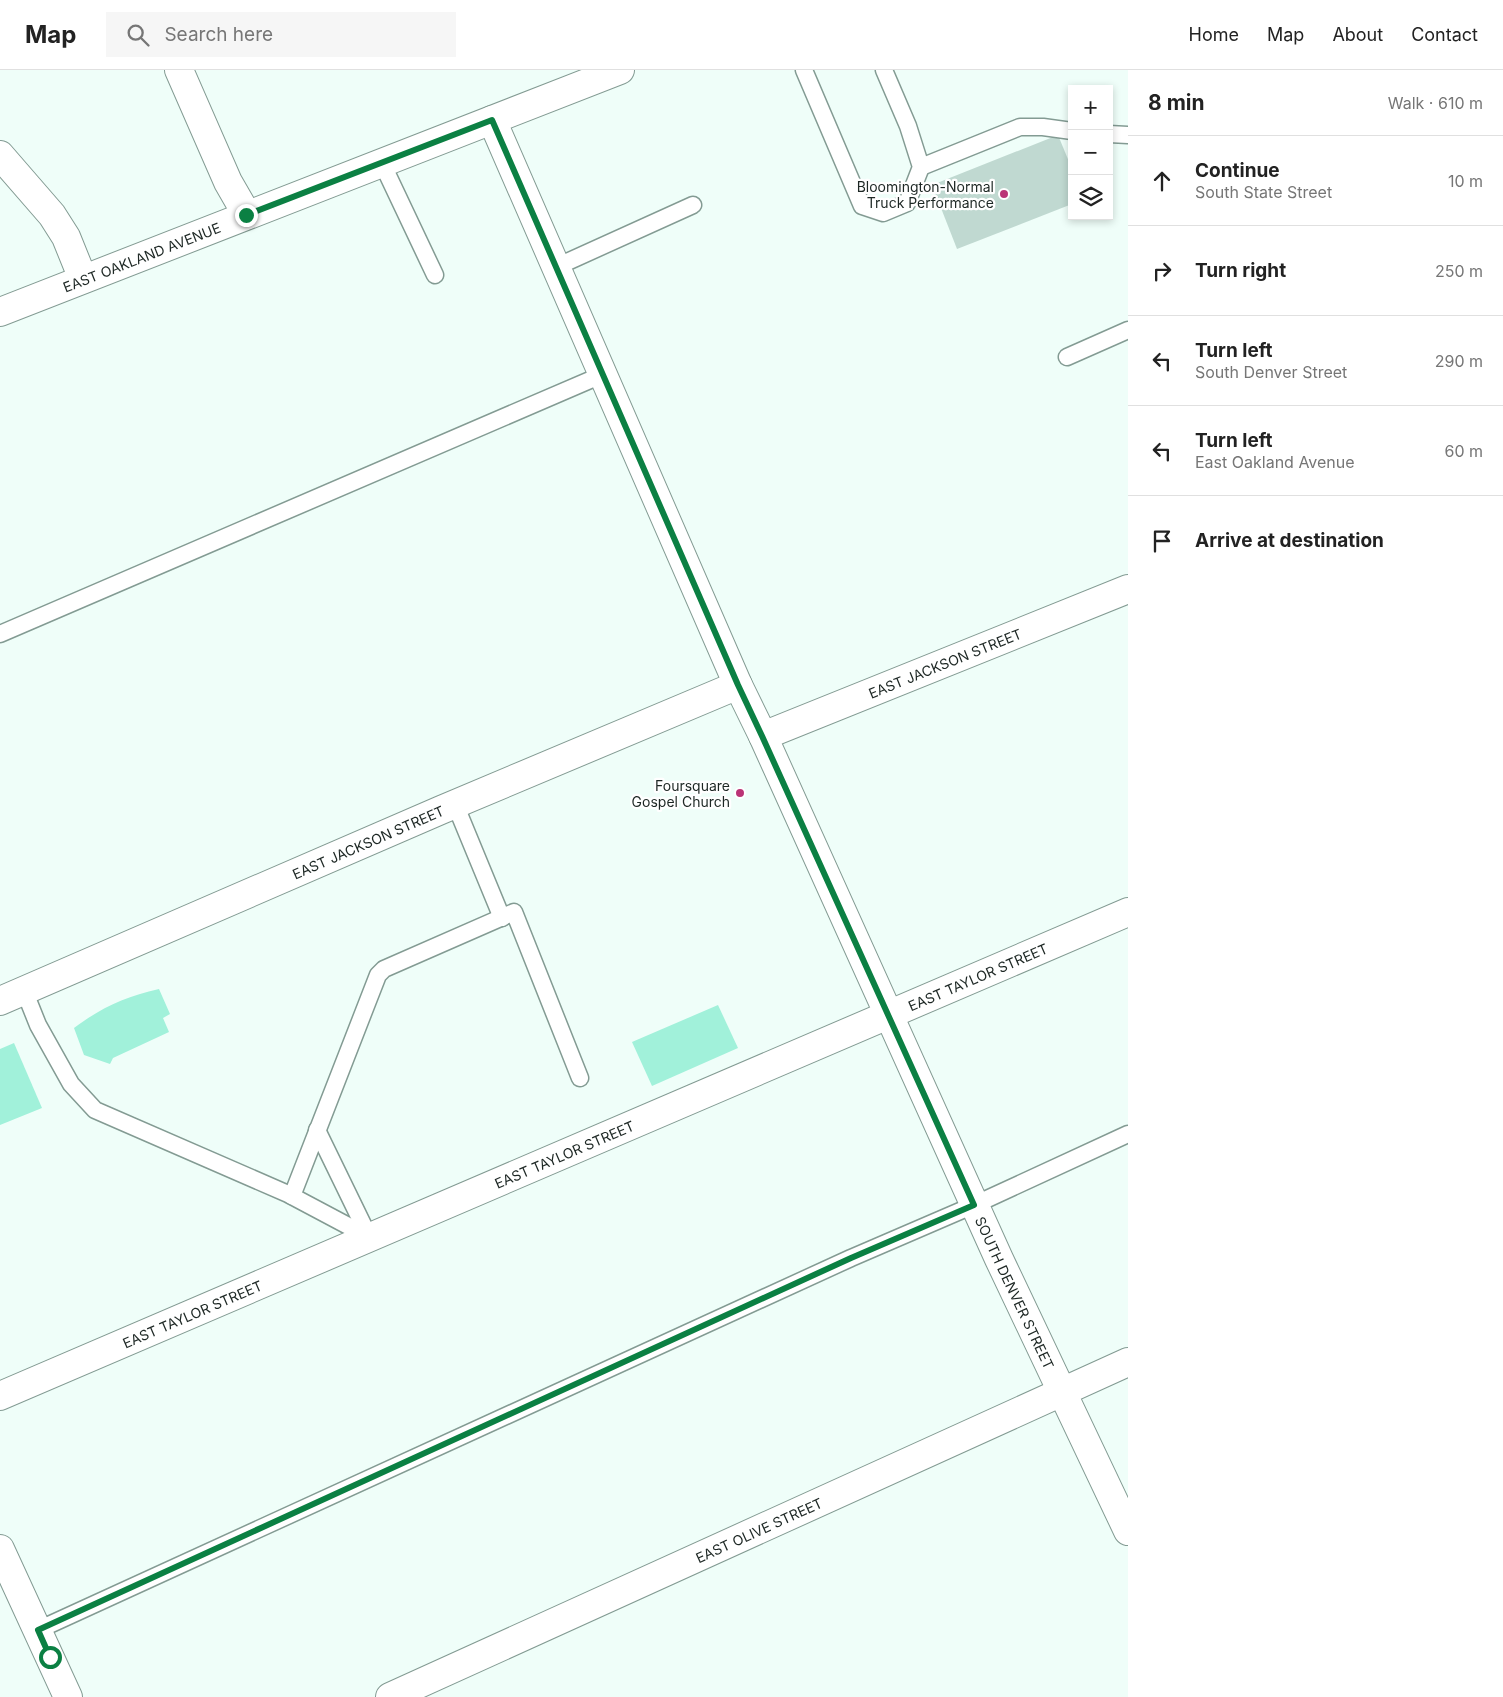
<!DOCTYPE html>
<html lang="en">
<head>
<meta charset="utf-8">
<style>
  body { margin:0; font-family:Inter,sans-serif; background:#f6f6f6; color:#222 }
  .controls { position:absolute; right:15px; top:15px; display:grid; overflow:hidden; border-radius:0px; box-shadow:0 2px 8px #0003 }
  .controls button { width:45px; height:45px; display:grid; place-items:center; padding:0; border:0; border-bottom:1px solid #e0e0e0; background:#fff; color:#222; font:25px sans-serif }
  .stop { position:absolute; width:15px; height:15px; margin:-11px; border:4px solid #0b8043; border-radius:50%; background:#fff }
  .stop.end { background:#0b8043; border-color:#fff; box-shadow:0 1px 5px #0008 }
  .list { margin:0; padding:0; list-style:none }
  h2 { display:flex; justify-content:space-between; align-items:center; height:65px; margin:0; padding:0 20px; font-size:21px }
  h2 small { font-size:16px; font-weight:400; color:#767676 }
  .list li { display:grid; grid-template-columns:32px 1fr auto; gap:15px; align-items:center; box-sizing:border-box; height:90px; padding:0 20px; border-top:1px solid #e0e0e0 }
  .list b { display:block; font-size:19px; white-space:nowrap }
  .list p { margin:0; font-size:16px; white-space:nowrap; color:#767676 }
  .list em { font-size:16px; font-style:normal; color:#767676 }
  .icon { flex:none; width:28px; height:28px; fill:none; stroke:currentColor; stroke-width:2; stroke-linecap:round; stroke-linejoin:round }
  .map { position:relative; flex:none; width:1128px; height:1627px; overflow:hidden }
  header { display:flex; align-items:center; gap:30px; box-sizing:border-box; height:70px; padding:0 25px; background:#fff; border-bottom:1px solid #e0e0e0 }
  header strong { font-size:24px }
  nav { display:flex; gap:28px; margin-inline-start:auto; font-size:18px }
  .search { width:350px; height:45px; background:#f6f6f6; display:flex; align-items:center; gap:12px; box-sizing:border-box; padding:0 18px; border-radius:0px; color:#767676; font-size:19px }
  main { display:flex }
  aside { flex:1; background:#fff }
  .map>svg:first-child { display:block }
  .green { fill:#a1f1da }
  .building { fill:#c0d9d1 }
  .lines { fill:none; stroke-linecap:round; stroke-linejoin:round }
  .service-casing { stroke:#839b93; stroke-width:19 }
  .minor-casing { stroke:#839b93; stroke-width:30 }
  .secondary-casing { stroke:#839b93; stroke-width:30 }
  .service { stroke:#fff; stroke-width:16 }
  .minor { stroke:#fff; stroke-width:28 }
  .secondary { stroke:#fff; stroke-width:28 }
  .route { stroke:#0b8043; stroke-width:6 }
  .poi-dot { fill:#ba3476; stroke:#fff; stroke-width:2 }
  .labels { text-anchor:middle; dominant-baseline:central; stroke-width:4.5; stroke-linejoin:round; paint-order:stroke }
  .poi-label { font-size:14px; fill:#1d2724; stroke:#fff; text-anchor:end }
  .street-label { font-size:14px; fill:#1d2724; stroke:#fff }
</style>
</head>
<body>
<header>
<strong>Map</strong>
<div class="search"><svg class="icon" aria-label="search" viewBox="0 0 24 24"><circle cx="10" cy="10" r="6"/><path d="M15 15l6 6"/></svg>Search here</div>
<nav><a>Home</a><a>Map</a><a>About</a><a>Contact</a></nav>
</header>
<main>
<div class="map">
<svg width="1128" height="1627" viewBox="0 0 1128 1627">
  <rect width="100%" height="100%" fill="#effef9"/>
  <!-- green -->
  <g class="green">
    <path d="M159,919L170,944L163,948L169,962L113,988L110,994L84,985L74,958C102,937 125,927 159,919Z"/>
    <polygon points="718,935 738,978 652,1016 632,972"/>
    <polygon points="14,973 42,1038 0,1055 0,979"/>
  </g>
  <!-- building -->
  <polygon class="building" points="1058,65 1072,99 1072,134 957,179 932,115"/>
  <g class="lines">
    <defs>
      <g id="service">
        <polyline points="804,0 862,136 883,143 907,133 921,97 908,56 884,0"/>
        <polyline points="1109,64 1128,65"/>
        <polyline points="382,93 435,205"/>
        <polyline points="921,97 1020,57 1043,57 1072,61"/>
        <polyline points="556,197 693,135"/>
        <polyline points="1067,287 1128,260"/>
        <polyline points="0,564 604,304"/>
        <polyline points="455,734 502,848"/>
        <polyline points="24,920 38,955 71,1014 95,1040 288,1124 369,1167"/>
        <polyline points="317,1060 369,1167"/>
        <polyline points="292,1126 378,905 384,899 514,842 580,1008"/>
        <polyline points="38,1560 851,1188 974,1135 1128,1064"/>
      </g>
      <g id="minor">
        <polyline points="179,0 228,112 247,145"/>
        <path id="s1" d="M492,50L738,615L763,666L999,1189L1128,1461"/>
        <polyline points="0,85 52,145 66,167 83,209"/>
        <path id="s2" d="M763,666L1128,519"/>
        <path id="s3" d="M0,931L441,740L738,615"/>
        <path id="s4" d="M0,1326L1128,842"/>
        <polyline points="0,1479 68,1627"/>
        <path id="s5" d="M390,1627L1128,1292"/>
      </g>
      <g id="secondary">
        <path id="s6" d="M0,242L620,0"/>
      </g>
    </defs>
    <!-- service casing -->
    <use href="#service" class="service-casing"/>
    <!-- minor casing -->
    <use href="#minor" class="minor-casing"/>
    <!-- secondary casing -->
    <use href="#secondary" class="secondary-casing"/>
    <!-- service -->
    <use href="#service" class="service"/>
    <!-- minor -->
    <use href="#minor" class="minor"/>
    <!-- secondary -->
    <use href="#secondary" class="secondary"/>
  </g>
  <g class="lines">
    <!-- route -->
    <polyline class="route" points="50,1587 38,1560 851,1188 974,1135 762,666 738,615 492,50 246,145"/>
  </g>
  <!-- markers -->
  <g class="poi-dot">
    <circle cx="1004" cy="124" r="5"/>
    <circle cx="740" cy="723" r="5"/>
  </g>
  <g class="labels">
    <!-- poi labels -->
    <g class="poi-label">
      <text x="994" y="116">Bloomington-Normal<tspan x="994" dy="16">Truck Performance</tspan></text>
      <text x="730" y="715">Foursquare<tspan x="730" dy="16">Gospel Church</tspan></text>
    </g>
    <!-- street labels -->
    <g class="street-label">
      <text stroke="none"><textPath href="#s6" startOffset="152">EAST OAKLAND AVENUE</textPath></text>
      <text stroke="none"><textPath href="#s2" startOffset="196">EAST JACKSON STREET</textPath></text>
      <text stroke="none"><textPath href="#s3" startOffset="401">EAST JACKSON STREET</textPath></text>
      <text stroke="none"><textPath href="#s4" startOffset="1064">EAST TAYLOR STREET</textPath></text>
      <text stroke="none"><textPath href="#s4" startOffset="614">EAST TAYLOR STREET</textPath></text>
      <text stroke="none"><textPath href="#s1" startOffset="1284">SOUTH DENVER STREET</textPath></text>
      <text stroke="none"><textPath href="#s4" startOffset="209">EAST TAYLOR STREET</textPath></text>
      <text stroke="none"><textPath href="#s5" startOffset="405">EAST OLIVE STREET</textPath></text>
    </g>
  </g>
</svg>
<div class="controls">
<button>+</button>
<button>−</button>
<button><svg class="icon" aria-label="layers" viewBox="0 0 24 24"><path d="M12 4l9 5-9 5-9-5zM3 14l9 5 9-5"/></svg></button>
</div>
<div class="stop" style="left:50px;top:1587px"></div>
<div class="stop end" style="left:246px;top:145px"></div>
</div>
<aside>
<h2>8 min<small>Walk · 610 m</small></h2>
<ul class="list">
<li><svg class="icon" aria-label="ahead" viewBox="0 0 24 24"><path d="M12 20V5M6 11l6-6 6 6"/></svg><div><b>Continue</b><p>South State Street</p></div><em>10 m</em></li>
<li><svg class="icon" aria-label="right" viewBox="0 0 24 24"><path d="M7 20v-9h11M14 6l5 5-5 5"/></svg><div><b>Turn right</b></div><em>250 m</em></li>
<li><svg class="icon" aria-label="left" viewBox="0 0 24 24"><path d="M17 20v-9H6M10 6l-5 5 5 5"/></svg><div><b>Turn left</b><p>South Denver Street</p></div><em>290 m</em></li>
<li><svg class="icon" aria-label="left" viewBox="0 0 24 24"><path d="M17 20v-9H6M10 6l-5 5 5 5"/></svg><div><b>Turn left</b><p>East Oakland Avenue</p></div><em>60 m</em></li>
<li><svg class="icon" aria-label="arrive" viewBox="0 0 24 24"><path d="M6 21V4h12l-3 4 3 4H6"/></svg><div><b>Arrive at destination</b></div></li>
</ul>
</aside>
</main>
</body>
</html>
